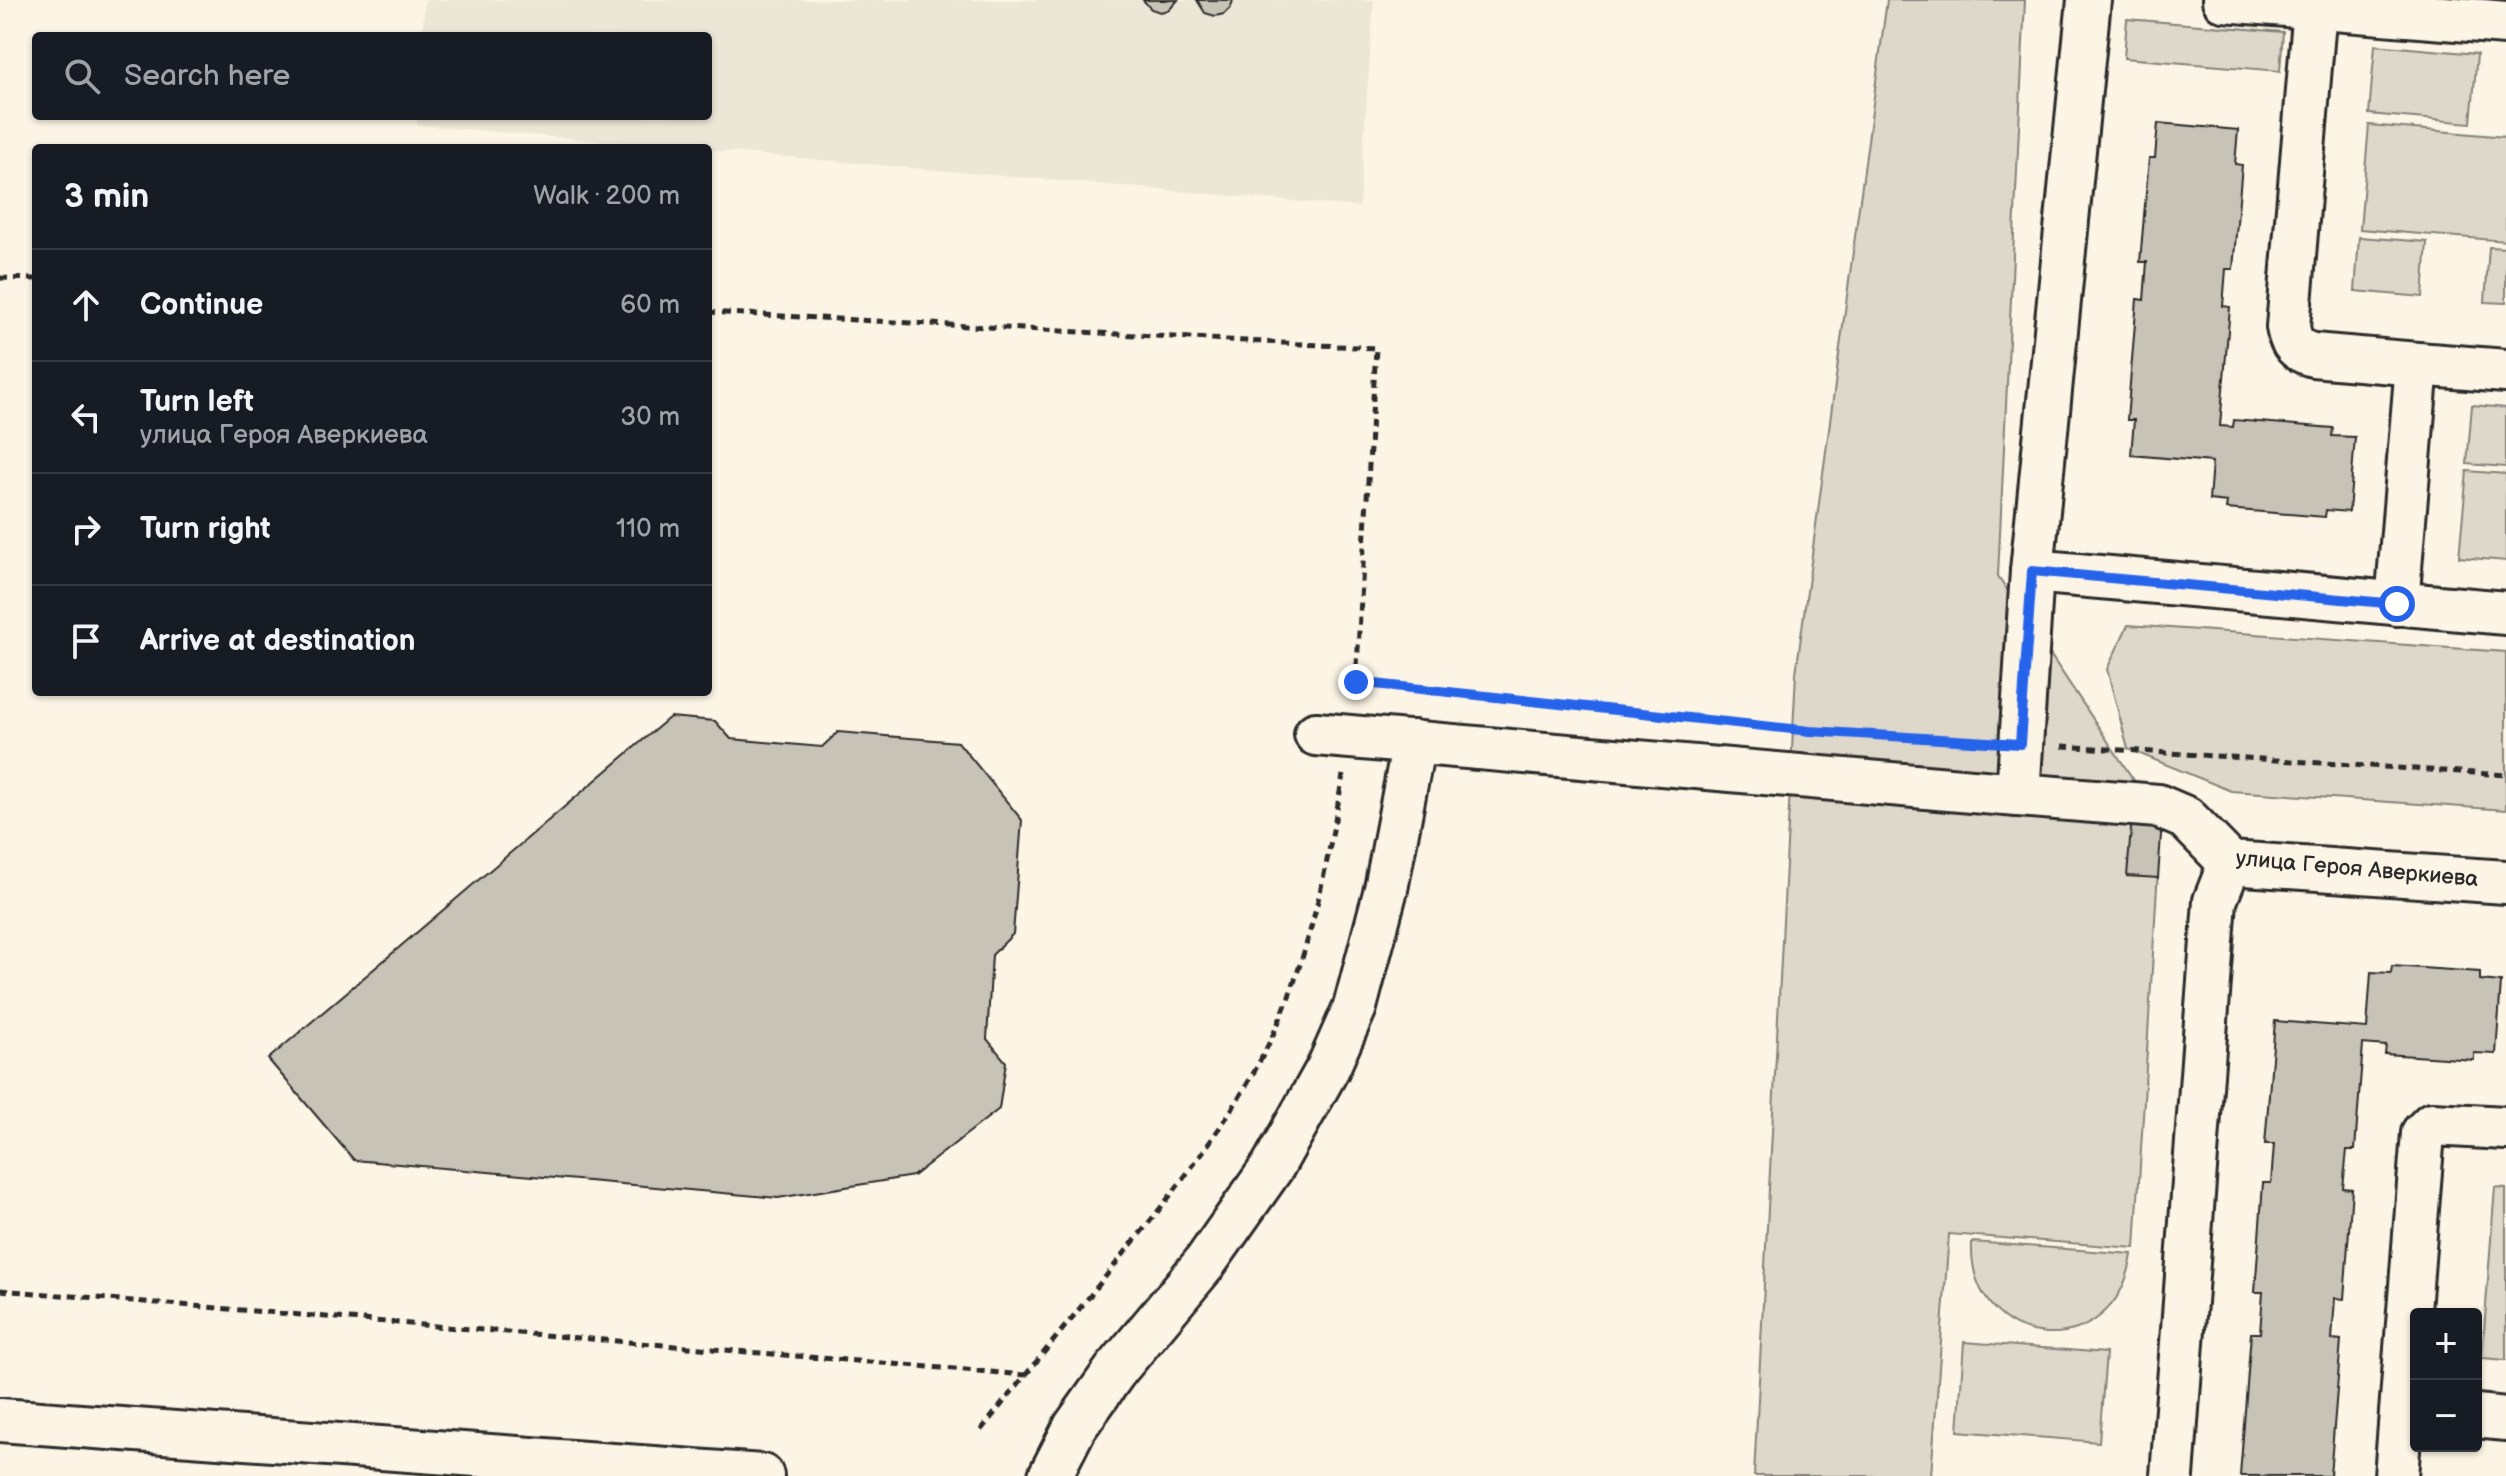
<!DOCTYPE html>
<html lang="en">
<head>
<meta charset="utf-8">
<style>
  body { margin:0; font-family:"Balsamiq Sans",sans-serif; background:#242831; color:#f1f3f6 }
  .controls { position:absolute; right:24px; bottom:24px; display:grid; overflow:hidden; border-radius:8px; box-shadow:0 2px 6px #0004 }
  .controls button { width:72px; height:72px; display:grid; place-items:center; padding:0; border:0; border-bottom:2px solid #363941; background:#171b24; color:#f1f3f6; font:40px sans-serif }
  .stop { position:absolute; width:24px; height:24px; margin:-18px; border:6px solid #2563eb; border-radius:50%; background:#fff }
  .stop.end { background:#2563eb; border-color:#fff; box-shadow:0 2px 8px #0008 }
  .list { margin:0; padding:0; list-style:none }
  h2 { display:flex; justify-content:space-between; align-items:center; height:104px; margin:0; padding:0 32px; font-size:34px }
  h2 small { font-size:26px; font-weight:400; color:#9ea1a6 }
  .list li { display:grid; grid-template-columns:52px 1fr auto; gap:24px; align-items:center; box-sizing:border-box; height:112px; padding:0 32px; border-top:2px solid #363941 }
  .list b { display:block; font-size:30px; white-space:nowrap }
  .list p { margin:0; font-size:26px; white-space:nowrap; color:#9ea1a6 }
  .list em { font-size:26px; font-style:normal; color:#9ea1a6 }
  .icon { flex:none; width:44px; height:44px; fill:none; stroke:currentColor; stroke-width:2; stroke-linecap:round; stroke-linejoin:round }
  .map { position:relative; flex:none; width:2506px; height:1476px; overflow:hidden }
  .search { position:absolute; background:#171b24; box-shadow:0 2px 6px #0004; left:32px; top:32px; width:680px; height:88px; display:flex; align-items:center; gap:20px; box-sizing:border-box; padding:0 28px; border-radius:8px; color:#9ea1a6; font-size:30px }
  .panel { position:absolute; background:#171b24; box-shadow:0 2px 6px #0004; left:32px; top:144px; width:680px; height:552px; border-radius:8px }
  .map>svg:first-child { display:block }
  .built { fill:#ece6d7 }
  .green { fill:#ded8ca; stroke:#84827a; stroke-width:2 }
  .building { fill:#c8c3b7; stroke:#2b2b2b; stroke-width:2 }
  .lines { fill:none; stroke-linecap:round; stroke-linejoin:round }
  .minor-casing { stroke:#2b2b2b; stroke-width:48 }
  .path { stroke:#2b2b2b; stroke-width:5; stroke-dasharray:8 6; stroke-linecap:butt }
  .minor { stroke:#fcf5e5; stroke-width:42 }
  .route { stroke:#2563eb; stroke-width:10 }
  .labels { text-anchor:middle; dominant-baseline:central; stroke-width:6; stroke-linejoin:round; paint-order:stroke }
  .street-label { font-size:22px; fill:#2b2b2b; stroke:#fcf5e5 }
</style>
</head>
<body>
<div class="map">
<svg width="2506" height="1476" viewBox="0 0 2506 1476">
  <rect width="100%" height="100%" fill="#fcf5e5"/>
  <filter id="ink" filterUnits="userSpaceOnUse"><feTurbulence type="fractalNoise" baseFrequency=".0125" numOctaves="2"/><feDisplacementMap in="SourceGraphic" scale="16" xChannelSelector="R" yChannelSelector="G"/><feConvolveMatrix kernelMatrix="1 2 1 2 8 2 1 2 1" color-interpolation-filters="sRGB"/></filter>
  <g filter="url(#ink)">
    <!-- built -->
    <polygon class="built" points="425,0 1374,0 1359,207 708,150 708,148 679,148 417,125 417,116 708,116 708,36 422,36"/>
    <!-- green -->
    <g class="green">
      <polygon points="1887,0 2025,0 1998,576 2161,821 2135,1248 1949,1234 1931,1476 1754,1476 1796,673"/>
      <polygon points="2127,19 2283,32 2280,71 2124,58"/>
      <polygon points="2375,45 2477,54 2471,123 2369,114"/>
      <polygon points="2369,125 2506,137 2506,241 2360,229"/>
      <polygon points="2359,237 2427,242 2423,297 2355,291"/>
      <polygon points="2489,247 2506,248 2506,303 2485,302"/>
      <polygon points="2472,405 2506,408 2506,467 2467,464"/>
      <polygon points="2467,471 2506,474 2506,561 2459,557"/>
      <polygon points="2128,625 2506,652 2506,810 2231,791 2128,749 2107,669"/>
      <polygon points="2495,1187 2506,1188 2506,1360 2482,1358"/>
      <path d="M1972,1242L2132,1254C2116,1369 1967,1353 1972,1242Z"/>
      <polygon points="1964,1342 2106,1353 2099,1442 1958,1431"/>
    </g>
    <!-- building -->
    <g class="building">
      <polygon points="1143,0 1178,0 1169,10 1160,12 1151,9"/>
      <polygon points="1197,0 1233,0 1231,7 1224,14 1215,16 1205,13"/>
      <polygon points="2158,123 2238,130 2235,164 2242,165 2233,269 2226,269 2223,306 2230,307 2220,426 2233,427 2234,420 2333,428 2332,436 2355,437 2349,512 2326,510 2325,517 2226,509 2227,502 2209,500 2212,462 2131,455 2134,420 2127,420 2137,299 2144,300 2147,262 2140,262 2149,158 2155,158"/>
      <polygon points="670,717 715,721 731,739 822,747 838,732 958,742 1022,820 1013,934 992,955 987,1039 1006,1062 999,1109 913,1176 778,1198 354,1160 268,1059"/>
      <polygon points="2132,817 2162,820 2158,878 2127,876"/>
      <polygon points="2392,966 2480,972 2480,980 2501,982 2496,1054 2474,1053 2474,1060 2385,1054 2386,1046 2363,1044 2355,1150 2347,1150 2343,1188 2352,1189 2344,1299 2335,1298 2332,1339 2341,1340 2330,1476 2240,1476 2251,1333 2260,1333 2263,1292 2255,1292 2263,1183 2271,1183 2274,1144 2265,1144 2275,1021 2367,1028 2371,972 2391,973"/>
    </g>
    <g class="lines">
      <defs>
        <g id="minor">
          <polyline points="2089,0 2032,571 2018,795 2158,806 2186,818 2230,863 2506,882"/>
          <polyline points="2224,0 2506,23"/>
          <path d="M2315,7L2288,327C2291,344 2297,351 2313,355L2417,364"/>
          <polyline points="2032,571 2506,613"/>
          <polyline points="2397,604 2417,364 2506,371"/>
          <polyline points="1316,734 2018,795"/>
          <polyline points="2476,1416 2506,1419"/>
          <polyline points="0,1420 762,1476"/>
          <polyline points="1050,1476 1075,1427 1115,1371 1204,1264 1273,1166 1328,1068 1355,1007 1386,889 1414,742"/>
          <polyline points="2172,1476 2215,901 2230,863"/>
          <polyline points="2396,1476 2423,1133 2432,1124 2506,1128"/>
        </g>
      </defs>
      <!-- minor casing -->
      <use href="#minor" class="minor-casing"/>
      <!-- path -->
      <g class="path">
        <polyline points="0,278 36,279"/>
        <polyline points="708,312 1376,348 1356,682 1810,731 1980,741"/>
        <polyline points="2062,746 2506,775"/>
        <polyline points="0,1290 1026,1375"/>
        <path d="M981,1430C1027,1373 1073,1317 1118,1261C1177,1188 1239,1112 1277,1026C1312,945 1328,861 1343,775"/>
      </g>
      <!-- minor -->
      <use href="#minor" class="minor"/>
    </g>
  </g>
  <g class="lines" filter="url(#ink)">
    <!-- route -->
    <polyline class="route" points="1356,682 1810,731 2020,744 2032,571 2397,604"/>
  </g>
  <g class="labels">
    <!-- street labels -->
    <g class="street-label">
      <text transform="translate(2357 869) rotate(5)">улица Героя Аверкиева</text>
    </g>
  </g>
</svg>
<div class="controls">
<button>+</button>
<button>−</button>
</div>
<div class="stop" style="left:2397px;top:604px"></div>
<div class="stop end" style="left:1356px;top:682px"></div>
<div class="search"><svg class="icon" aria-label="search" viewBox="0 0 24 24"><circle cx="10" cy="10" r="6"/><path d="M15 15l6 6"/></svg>Search here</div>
<section class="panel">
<h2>3 min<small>Walk · 200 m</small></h2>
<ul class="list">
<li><svg class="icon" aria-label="ahead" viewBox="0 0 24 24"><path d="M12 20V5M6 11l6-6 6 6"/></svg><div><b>Continue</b></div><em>60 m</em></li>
<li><svg class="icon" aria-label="left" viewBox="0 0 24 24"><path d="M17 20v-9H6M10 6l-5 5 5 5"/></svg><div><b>Turn left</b><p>улица Героя Аверкиева</p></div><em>30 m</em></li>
<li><svg class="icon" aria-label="right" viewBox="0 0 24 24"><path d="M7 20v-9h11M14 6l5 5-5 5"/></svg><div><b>Turn right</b></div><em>110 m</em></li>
<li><svg class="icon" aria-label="arrive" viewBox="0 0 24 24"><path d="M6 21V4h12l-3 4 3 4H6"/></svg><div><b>Arrive at destination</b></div></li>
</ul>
</section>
</div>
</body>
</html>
